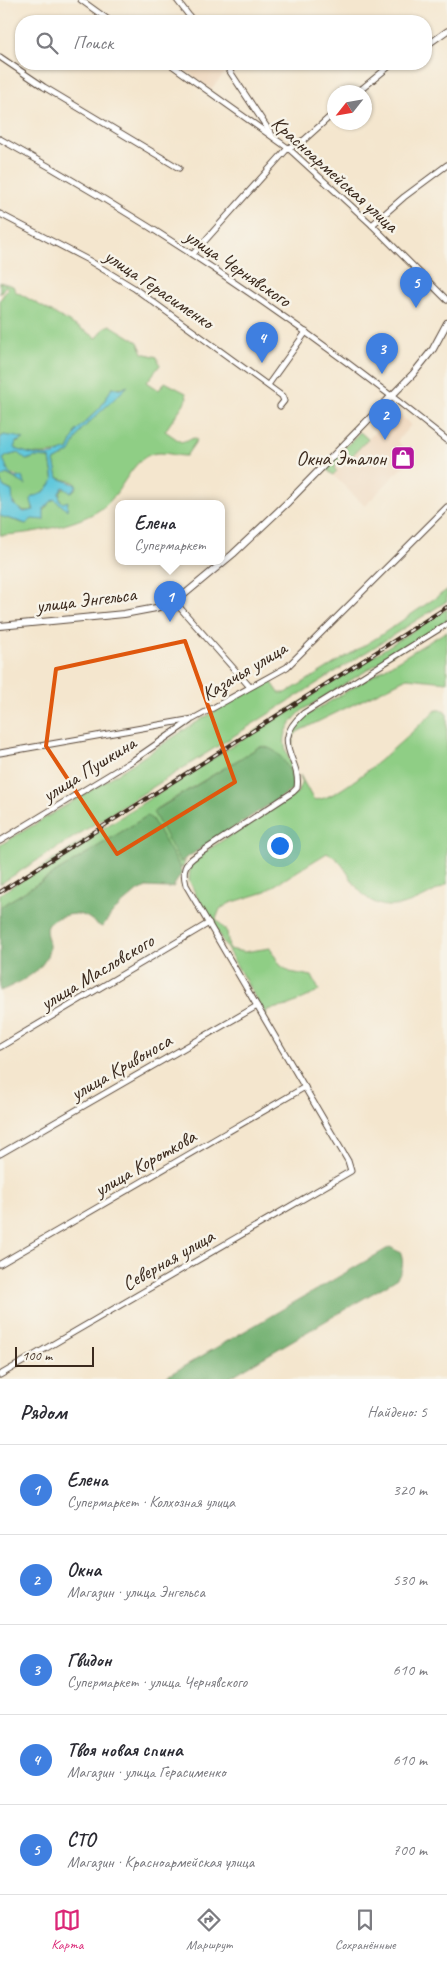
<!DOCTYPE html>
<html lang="ru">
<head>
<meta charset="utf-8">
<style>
  body { margin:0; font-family:Caveat,sans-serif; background:#f2f2f3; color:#2b2b33 }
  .compass { position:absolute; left:327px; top:85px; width:45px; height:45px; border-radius:50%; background:#fff; box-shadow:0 1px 4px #0004; rotate:239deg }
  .scale { position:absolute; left:15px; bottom:12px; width:79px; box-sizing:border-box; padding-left:5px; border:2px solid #3b2a1e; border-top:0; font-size:14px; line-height:18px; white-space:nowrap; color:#3b2a1e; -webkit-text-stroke:4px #f7f3e8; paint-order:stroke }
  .you { position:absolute; left:279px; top:845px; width:18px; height:18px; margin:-12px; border:4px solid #fff; border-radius:50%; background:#1a73e8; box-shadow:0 0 0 8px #1a73e833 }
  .badge { display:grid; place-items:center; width:32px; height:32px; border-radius:50%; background:#db2777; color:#fff; font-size:16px; font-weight:700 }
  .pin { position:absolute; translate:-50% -41px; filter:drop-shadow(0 1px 2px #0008) }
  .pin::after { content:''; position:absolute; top:26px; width:18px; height:15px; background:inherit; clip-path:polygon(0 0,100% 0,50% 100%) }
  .popup { position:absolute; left:115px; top:500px; width:110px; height:65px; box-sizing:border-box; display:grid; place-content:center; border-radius:10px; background:#fff; filter:drop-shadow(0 1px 4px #0005); font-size:16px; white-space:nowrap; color:#7c7c81 }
  .popup b { font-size:19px; color:#2b2b33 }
  .popup::after { content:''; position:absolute; left:50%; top:100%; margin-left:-10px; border:10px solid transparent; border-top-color:#fff }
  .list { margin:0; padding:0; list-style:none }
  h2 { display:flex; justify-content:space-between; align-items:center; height:65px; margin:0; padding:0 20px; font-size:21px }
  h2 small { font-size:16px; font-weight:400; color:#7c7c81 }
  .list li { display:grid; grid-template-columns:32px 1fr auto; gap:15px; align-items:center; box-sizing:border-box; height:90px; padding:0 20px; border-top:1px solid #e1e1e2 }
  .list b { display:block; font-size:19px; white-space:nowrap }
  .list p { margin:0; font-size:16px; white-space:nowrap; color:#7c7c81 }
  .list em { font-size:16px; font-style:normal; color:#7c7c81 }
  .icon { flex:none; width:28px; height:28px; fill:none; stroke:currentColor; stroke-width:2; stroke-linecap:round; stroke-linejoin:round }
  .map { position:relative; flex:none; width:447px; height:1379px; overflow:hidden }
  .search { position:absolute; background:#fff; box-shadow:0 1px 4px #0004; left:15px; right:15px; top:15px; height:55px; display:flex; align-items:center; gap:12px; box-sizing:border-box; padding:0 18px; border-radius:20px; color:#7c7c81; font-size:19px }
  .sheet { height:515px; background:#fff }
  nav { display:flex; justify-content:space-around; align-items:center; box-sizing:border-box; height:70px; border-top:1px solid #e1e1e2; background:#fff; font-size:14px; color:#7c7c81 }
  nav a { display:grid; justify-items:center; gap:2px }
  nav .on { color:#db2777 }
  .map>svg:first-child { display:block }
  .built { fill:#efd6bb }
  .green { fill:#8fce85; stroke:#657c52 }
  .forest { fill:#73b172; stroke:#576e48 }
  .water { fill:#60c8dc; stroke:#4e797d }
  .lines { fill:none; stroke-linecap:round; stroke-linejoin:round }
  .minor-casing { stroke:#574638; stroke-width:7 }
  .tertiary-casing { stroke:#574638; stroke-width:8 }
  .minor { stroke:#fff; stroke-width:5 }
  .tertiary { stroke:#fff; stroke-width:6 }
  .rail-casing { stroke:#3b2a1e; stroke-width:4 }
  .rail { stroke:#f7f3e8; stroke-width:2; stroke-dasharray:5.5; stroke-linecap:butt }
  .marked { fill:none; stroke:#df570d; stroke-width:4; stroke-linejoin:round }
  .labels { text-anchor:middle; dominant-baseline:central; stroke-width:5; stroke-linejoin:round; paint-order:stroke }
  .street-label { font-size:20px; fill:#3b2a1e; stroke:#f7f3e8 }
  .poi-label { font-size:20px; fill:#3b2a1e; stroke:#f7f3e8; text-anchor:end }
</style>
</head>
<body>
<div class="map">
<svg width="447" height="1379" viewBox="0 0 447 1379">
  <rect width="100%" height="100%" fill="#f7f3e8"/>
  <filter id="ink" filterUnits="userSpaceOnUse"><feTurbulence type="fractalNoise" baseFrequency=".02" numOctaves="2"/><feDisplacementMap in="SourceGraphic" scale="10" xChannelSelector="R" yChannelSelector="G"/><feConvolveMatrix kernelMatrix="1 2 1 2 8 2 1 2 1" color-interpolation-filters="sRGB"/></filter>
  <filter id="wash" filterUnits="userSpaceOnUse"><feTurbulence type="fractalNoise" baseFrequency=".0096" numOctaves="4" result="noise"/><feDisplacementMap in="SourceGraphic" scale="20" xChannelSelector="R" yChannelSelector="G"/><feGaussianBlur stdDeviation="1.12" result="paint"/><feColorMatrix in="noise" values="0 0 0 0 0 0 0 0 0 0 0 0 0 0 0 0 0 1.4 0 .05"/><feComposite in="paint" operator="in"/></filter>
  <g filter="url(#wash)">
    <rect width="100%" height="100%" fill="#f4e6ce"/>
    <!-- built -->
    <g class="built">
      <polygon points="178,64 217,64 225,73 211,89"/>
      <polygon points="396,410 411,425 397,441 413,456 365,506 333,475 337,472 334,468 340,462 343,465"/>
    </g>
    <!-- green -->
    <g class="green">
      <path d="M0,282L13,286L15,291L97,338L105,327L110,325L138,342L143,353L157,357L160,365L147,382L159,390L165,382L186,393L187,399L165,431L181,442L194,438L197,440L186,456C175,456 164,451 152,454C132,460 122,491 106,505C85,524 28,535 0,535V516L26,524L28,520C42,517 44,507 54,499L67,509V502L63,503L59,498L61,490L66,488L71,493L77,487L74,482L58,478L54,461L67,454L81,430L126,387L112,388L100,408L77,430L68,450C50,455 32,457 14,448L16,442H19L4,435L0,438V300L8,288L5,286L0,294Z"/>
      <polygon points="360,432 368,439 343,465 339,463 334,468 337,471 333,475 325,468"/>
      <path d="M18,453L28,460L34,457L50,458L54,482L40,495L32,496L33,511C17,512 12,505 11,490C3,488 0,483 0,476L6,474L24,483L21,478L7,472L3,459L7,456Z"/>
      <path d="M447,590V601L0,884V845C47,817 94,789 140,759C183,731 225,702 271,681L279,693H286L378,637Z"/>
      <path d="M447,609V621L304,709C261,747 305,760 292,790L293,785L264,746L259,747L155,810L182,862L185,861L183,867H180L147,816L0,907V894Z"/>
      <path d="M447,631V682L407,678L297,732L294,736L292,748C291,734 294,727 304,717Z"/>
      <path d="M436,710H444L447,715V884C415,903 380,923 354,883C345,870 341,859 327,853L262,893L230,903L220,909L216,919L227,932L229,949L244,952L270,948L280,965L290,972L312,976L319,990L316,993L287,1006L267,1010L266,1016L197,897L189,880L190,869L185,868L195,858L298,792L302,783L300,775L313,799C335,807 417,727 436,710Z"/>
    </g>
    <!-- forest -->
    <g class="forest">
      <path d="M259,747C278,744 295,772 292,790L180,862L153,812Z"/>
      <path d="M147,816L152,819L180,867L181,874L173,887L168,888L146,887L135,893L114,911L102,927C95,924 90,917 82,915C74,912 51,917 47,926C44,932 50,942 49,949C46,971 17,984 0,991V907Z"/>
      <path d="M390,1247L401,1253C404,1264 403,1271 395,1280L227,1379H162Z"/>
    </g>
    <!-- water -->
    <path class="water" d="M128,386L81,430L70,452L54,461L58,478L77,485L71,493L63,487L59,493L60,500L63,503L68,501L67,510L54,499L44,508V520L32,519L26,524C17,520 7,519 0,516V481L4,487L12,491L13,504L24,512L34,510L31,501L32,496C44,496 48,487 54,480L50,458L35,457L26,460L18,453L7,456L3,459C8,468 9,481 22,477L26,485L7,474L0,477V438L4,435C11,437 18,436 24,439L16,442L14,448C24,453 41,457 53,455C60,453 62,450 68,450L77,430L100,408L112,388L121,389Z"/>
  </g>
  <g filter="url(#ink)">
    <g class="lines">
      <defs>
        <g id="minor">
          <polyline points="81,0 110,21"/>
          <polyline points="177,0 193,21"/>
          <polyline points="426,46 447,31"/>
          <polyline points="0,57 44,87 179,168"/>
          <polyline points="170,64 288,148 372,225 447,300"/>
          <polyline points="225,64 272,135"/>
          <polyline points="358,92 392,64"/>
          <path d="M0,139C158,226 307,327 447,440"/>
          <polyline points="0,214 88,260 134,288 282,396 284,401 280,406"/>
          <polyline points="372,225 404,197 447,165"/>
          <polyline points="194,253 288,148 304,140 334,113"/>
          <polyline points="268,385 306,332"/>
          <polyline points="174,601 250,687"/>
          <polyline points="0,753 193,719 287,667 447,507"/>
          <polyline points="0,841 132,761 190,721"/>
          <polyline points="0,1047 209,923"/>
          <polyline points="0,1154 257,1006"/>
          <polyline points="0,1264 305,1087"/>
          <path d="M0,1375L351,1171L348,1161L186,885C182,870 184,864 197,855L293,792L297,788C302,758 268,744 304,713L447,624"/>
        </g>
        <polyline id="tertiary" points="0,626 124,614 156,608 180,598 233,554 288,502 413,374 433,349 447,323"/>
      </defs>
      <!-- minor casing -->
      <use href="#minor" class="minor-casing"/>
      <!-- tertiary casing -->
      <use href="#tertiary" class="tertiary-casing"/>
      <!-- minor -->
      <use href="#minor" class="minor"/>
      <!-- tertiary -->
      <use href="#tertiary" class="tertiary"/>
      <defs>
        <polyline id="rail" points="0,892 447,607"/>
      </defs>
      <!-- rail casing -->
      <use href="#rail" class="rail-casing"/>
      <!-- rail -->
      <use href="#rail" class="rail"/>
    </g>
  </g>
  <!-- marked area -->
  <path class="marked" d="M185,641L235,782L117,854L46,746L56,669Z"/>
  <!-- icons -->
  <defs>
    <symbol id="shop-square" viewBox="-11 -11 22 22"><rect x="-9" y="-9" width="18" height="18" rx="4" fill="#b5179e" stroke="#f7f3e8"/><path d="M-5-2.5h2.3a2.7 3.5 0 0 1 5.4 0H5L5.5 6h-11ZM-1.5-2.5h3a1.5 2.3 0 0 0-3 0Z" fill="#fff"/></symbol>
  </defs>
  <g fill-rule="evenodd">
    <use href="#shop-square" x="389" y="444" width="28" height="28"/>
  </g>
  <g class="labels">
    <!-- street labels -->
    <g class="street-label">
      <text transform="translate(335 174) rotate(42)">Красноармейская улица</text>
      <text transform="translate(238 268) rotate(34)">улица Чернявского</text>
      <text transform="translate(159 289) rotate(34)">улица Герасименко</text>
      <text transform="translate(86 600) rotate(-7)">улица Энгельса</text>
      <text transform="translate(244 671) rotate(-31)">Казачья улица</text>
      <text transform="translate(89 769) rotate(-32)">улица Пушкина</text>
      <text transform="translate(97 972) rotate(-31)">улица Масловского</text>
      <text transform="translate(121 1067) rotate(-30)">улица Кривоноса</text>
      <text transform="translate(145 1163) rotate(-30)">улица Короткова</text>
      <text transform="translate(168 1260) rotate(-30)">Северная улица</text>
    </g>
    <!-- poi labels -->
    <g class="poi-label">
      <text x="386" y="458">Окна Эталон</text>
    </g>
  </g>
</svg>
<svg class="compass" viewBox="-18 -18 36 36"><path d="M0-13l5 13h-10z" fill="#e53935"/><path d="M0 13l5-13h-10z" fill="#7c7c81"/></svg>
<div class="scale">100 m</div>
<div class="you"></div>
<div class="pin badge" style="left:170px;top:622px;background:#3f7fe0">1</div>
<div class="popup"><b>Елена</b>Супермаркет</div>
<div class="pin badge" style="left:385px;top:440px;background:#3f7fe0">2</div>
<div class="pin badge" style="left:382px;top:374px;background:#3f7fe0">3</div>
<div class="pin badge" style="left:262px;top:363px;background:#3f7fe0">4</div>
<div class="pin badge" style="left:416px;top:308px;background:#3f7fe0">5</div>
<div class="search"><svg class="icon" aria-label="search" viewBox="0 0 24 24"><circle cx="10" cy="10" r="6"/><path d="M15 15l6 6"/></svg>Поиск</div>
</div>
<section class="sheet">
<h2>Рядом<small>Найдено: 5</small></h2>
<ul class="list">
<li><span class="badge" style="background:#3f7fe0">1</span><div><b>Елена</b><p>Супермаркет · Колхозная улица</p></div><em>320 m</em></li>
<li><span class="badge" style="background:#3f7fe0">2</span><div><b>Окна</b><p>Магазин · улица Энгельса</p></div><em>530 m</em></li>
<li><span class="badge" style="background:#3f7fe0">3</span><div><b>Гвидон</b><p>Супермаркет · улица Чернявского</p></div><em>610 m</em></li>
<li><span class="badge" style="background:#3f7fe0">4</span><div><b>Твоя новая спина</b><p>Магазин · улица Герасименко</p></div><em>610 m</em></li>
<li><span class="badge" style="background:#3f7fe0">5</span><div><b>СТО</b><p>Магазин · Красноармейская улица</p></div><em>700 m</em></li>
</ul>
</section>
<nav>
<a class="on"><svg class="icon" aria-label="map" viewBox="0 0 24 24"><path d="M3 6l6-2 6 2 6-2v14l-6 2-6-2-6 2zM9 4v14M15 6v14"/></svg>Карта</a>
<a><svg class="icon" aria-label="directions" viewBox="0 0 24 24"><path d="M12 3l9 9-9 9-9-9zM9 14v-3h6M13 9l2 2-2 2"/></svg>Маршрут</a>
<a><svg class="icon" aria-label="saved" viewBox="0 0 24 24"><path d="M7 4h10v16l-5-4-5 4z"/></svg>Сохранённые</a>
</nav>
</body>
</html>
